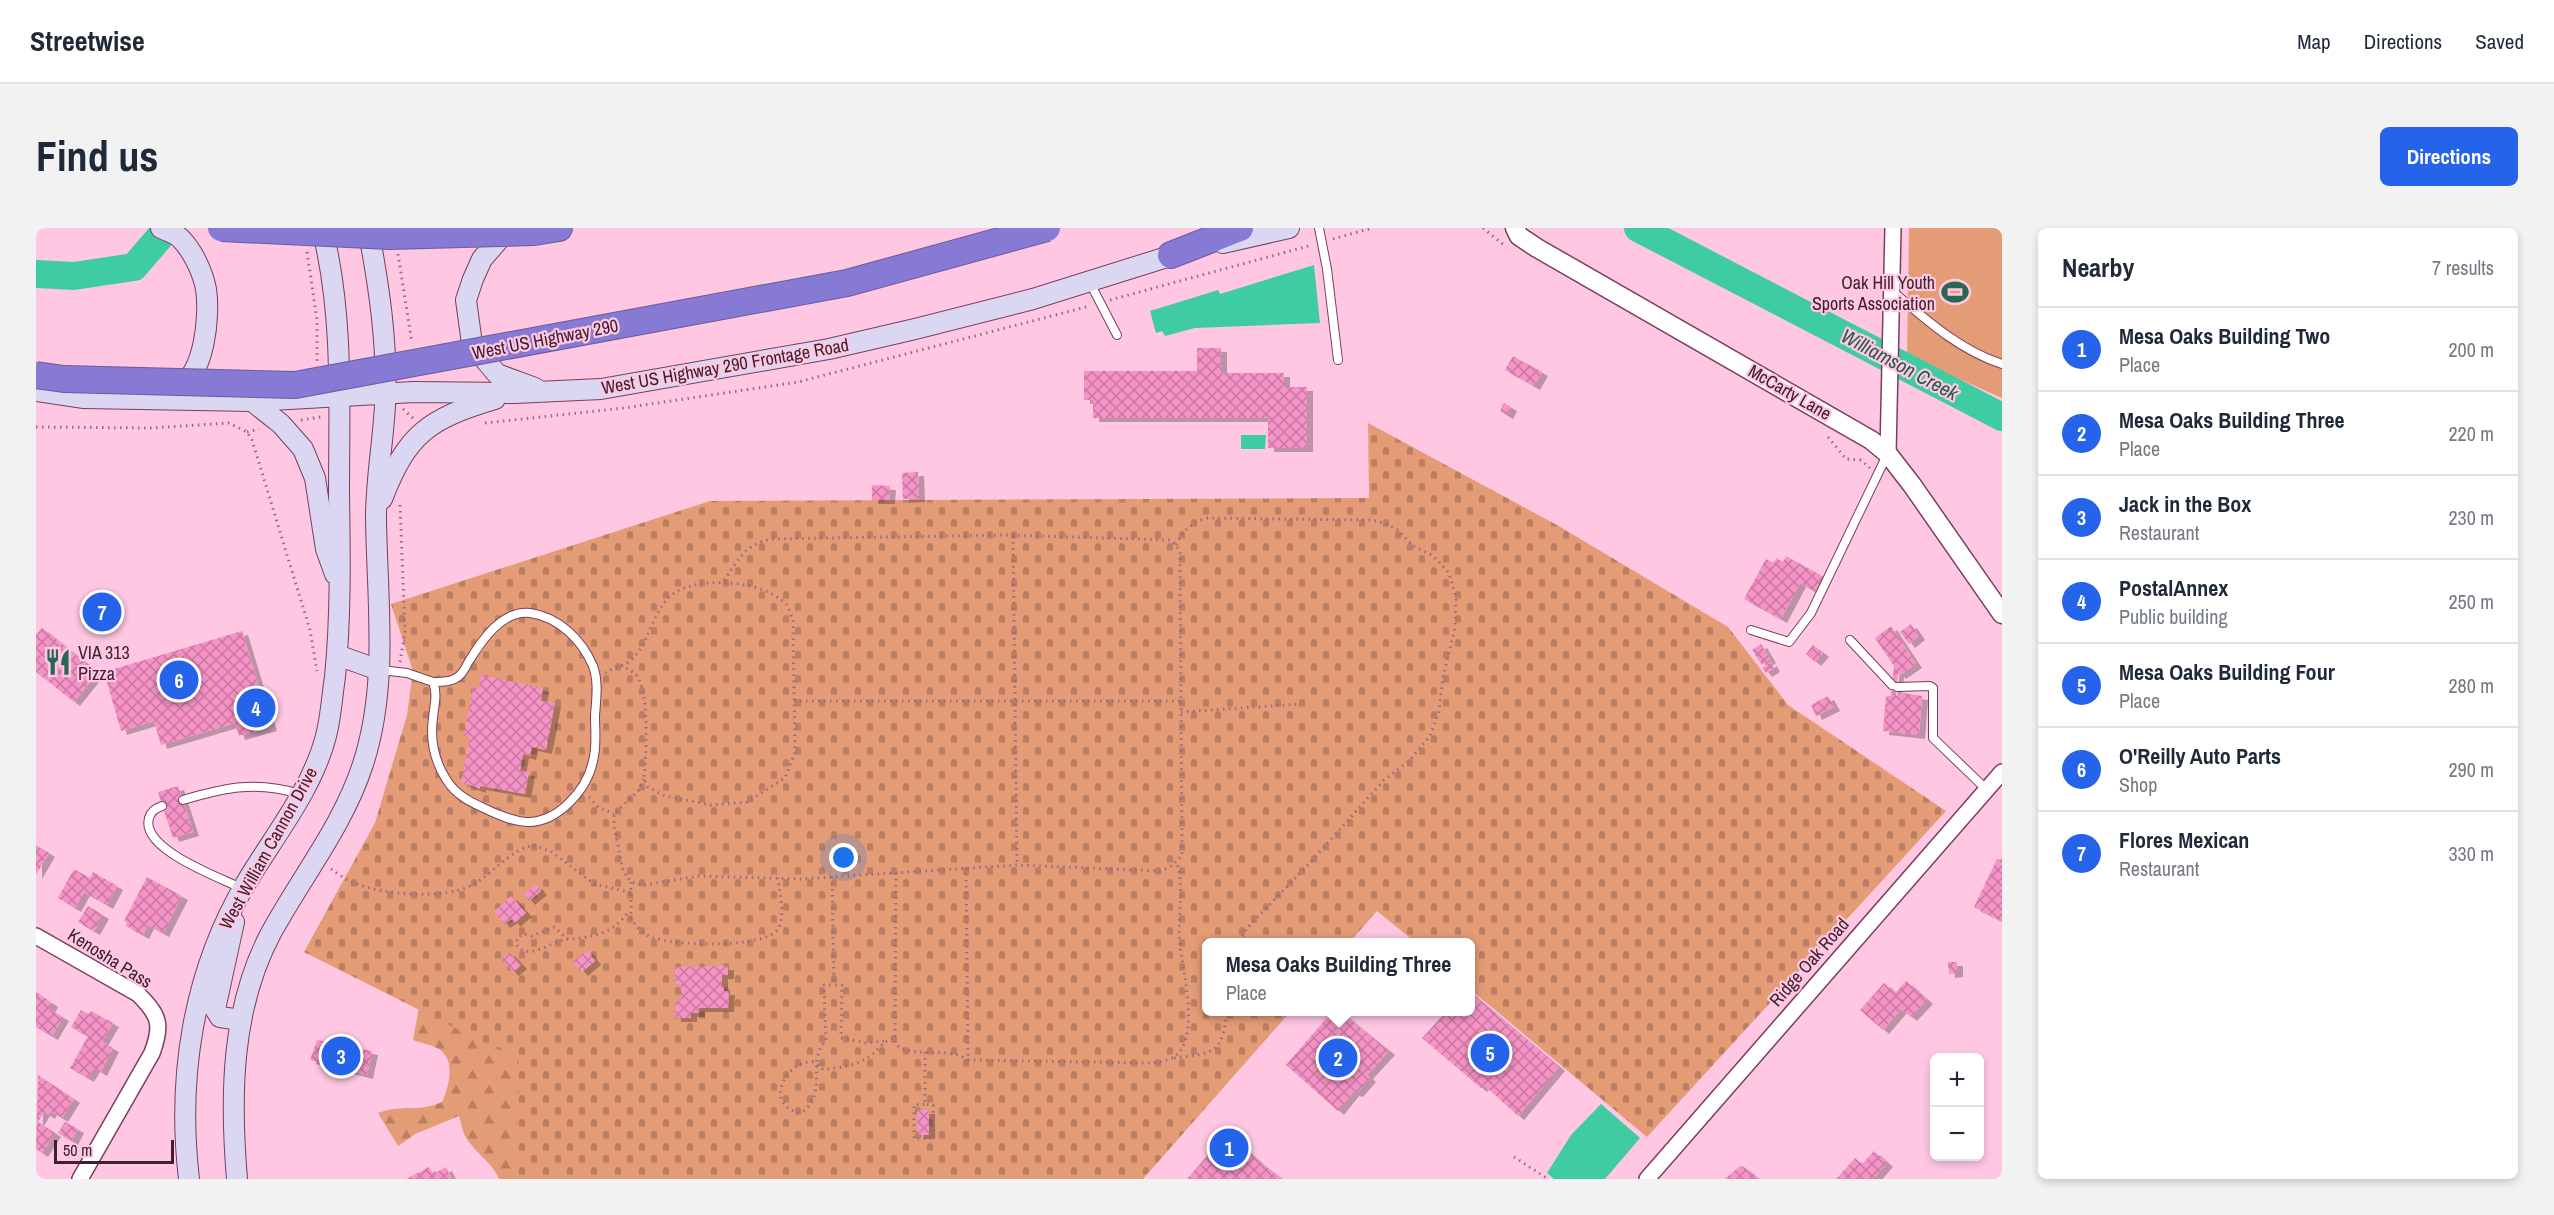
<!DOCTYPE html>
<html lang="en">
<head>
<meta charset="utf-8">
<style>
  body { margin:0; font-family:"Archivo Narrow",sans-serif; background:#f2f2f3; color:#1f2937 }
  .controls { position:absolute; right:18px; bottom:18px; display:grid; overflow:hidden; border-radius:9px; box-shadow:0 3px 9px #0003 }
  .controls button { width:54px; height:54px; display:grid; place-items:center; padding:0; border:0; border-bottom:2px solid #e0e1e3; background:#fff; color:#1f2937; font:30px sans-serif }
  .scale { position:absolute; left:18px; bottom:15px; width:120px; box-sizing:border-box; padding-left:6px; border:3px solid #3c222f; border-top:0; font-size:16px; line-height:21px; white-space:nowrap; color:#3c222f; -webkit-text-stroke:4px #ffc7e2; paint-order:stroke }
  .you { position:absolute; left:808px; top:630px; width:21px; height:21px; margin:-15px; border:4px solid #fff; border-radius:50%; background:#1a73e8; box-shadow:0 0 0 9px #1a73e833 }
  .badge { display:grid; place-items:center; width:39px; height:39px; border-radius:50%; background:#2563eb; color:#fff; font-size:20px; font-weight:700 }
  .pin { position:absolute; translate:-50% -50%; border:3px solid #fff; box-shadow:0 2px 6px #0006 }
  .popup { position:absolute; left:1166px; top:710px; width:273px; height:78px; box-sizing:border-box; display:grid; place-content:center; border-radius:9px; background:#fff; filter:drop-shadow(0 2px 4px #0005); font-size:20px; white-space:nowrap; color:#747a83 }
  .popup b { font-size:22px; color:#1f2937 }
  .popup::after { content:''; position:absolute; left:50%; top:100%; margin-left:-12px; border:12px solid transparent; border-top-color:#fff }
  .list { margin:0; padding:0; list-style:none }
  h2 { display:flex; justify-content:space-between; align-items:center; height:78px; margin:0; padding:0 24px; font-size:26px }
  h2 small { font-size:20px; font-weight:400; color:#747a83 }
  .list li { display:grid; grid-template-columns:39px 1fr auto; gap:18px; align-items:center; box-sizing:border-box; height:84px; padding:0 24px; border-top:2px solid #e0e1e3 }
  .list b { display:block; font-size:22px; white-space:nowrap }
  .list p { margin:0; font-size:20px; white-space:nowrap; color:#747a83 }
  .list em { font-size:20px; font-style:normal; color:#747a83 }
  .map { position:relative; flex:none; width:1966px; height:951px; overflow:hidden; border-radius:9px }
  header { display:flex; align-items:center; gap:36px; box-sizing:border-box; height:84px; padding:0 30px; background:#fff; border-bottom:2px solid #e0e1e3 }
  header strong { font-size:28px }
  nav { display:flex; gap:33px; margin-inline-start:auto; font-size:21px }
  .intro { display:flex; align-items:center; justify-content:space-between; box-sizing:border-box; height:144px; padding:0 36px }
  h1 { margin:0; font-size:42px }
  .button { padding:15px 27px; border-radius:9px; background:#2563eb; color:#fff; font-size:21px; font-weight:700 }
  main { display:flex; gap:36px; padding:0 36px }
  aside { flex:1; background:#fff; border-radius:9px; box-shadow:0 3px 9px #0003 }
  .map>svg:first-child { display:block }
  .forest { fill:url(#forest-firs) }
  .cemetery { fill:url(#cemetery-stones) }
  .pitch { fill:#e49c77 }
  .water { fill:#40cca1 }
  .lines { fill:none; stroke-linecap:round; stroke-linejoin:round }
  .river { stroke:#40cca1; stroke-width:28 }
  .building { fill:url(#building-cross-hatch); filter:url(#shadow) }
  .service-casing { stroke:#783f5d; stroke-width:10 }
  .minor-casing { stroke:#783f5d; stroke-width:18 }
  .tertiary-casing { stroke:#783f5d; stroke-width:21 }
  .secondary-casing { stroke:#783f5d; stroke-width:22 }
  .motorway-casing { stroke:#6c5b9b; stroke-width:28 }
  .path { stroke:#946c80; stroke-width:3; stroke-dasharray:1.5 4.5; stroke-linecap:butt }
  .service { stroke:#fff; stroke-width:8 }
  .minor { stroke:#fff; stroke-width:15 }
  .tertiary { stroke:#fff; stroke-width:18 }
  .secondary { stroke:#dbd7f2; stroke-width:20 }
  .motorway { stroke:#867ad5; stroke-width:26 }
  .motorway-bridge-casing { stroke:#6c5b9b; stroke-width:28; stroke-linecap:butt }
  .motorway-bridge { stroke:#867ad5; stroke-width:26 }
  .labels { text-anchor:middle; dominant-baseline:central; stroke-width:4.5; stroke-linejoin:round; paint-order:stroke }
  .poi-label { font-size:18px; fill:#3c222f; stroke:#ffc7e2; text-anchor:end }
  .street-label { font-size:18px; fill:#3c222f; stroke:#ffc7e2 }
  .water-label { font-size:20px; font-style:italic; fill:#245b48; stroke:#ffc7e2 }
</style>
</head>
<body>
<header>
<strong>Streetwise</strong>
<nav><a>Map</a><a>Directions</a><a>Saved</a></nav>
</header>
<div class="intro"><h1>Find us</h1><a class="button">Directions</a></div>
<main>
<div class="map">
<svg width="1966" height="951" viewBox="0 0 1966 951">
  <defs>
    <pattern id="forest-firs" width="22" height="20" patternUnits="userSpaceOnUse" patternTransform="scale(1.5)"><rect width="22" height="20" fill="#e49c77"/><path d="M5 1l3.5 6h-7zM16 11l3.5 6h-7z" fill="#ba7f62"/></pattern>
    <pattern id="cemetery-stones" width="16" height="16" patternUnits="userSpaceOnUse" patternTransform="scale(1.5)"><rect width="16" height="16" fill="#e49c77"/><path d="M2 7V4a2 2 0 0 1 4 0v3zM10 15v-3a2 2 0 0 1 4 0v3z" fill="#ba7f62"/></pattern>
    <pattern id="building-cross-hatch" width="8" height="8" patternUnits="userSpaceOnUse" patternTransform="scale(1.5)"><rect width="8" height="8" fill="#f693c6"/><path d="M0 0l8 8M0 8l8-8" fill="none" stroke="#c878a1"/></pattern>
    <filter id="shadow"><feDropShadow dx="6" dy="4" stdDeviation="0" flood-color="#0004"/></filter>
  </defs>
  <rect width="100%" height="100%" fill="#ffc7e2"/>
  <!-- forest -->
  <path class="forest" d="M384,774L869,951H463C456,934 438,924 429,908C426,902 425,894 423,888L379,906L362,918L342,885C365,876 382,885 406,874C413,858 421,831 401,820C394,816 384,815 377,812Z"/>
  <!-- cemetery -->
  <polygon class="cemetery" points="1332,195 1521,297 1692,399 1752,477 1910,583 1611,909 1434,761 1434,714 1379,714 1341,683 1314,714 1170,714 1170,784 1254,784 1107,951 481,951 483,832 268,724 339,595 371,487 377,443 355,376 674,273 1333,270"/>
  <!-- pitch -->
  <polygon class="pitch" points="1873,0 1966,0 1966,170 1871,128"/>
  <!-- water -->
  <g class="water">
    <polygon points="1278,37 1284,95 1159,100 1129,108 1126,103 1120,105 1114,83 1182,62 1184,66"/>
    <polygon points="1205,207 1230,207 1229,221 1205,221"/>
    <polygon points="1565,876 1604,910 1569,951 1518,951 1511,945 1535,907"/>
  </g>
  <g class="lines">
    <!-- river -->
    <g class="river">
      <polyline points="1602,0 1966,189"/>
      <polyline points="0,46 38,48 98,39 123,10"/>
    </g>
  </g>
  <!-- building -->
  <g class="building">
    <polygon points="1161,120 1185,120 1185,145 1248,145 1248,159 1271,159 1271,220 1232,220 1232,190 1057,190 1057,172 1048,172 1048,143 1161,143"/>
    <polygon points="1477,128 1506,144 1498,158 1469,142"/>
    <polygon points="1468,175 1475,179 1471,187 1464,183"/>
    <polygon points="882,244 883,270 867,271 866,245"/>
    <polygon points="836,257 854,258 853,272 836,272"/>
    <polygon points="1750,328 1788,349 1780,364 1764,355 1745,391 1708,371 1730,331 1738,335 1740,330 1747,334"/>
    <polygon points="1875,396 1883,408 1873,416 1864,404"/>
    <polygon points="1855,398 1880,436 1864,447 1862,445 1860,468 1867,465 1886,468 1883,507 1847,503 1850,468 1855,468 1858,438 1839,410"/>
    <polygon points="6,400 62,444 38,474 0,444 0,407"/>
    <polygon points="206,403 235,499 203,508 199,495 125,517 118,493 85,503 68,444"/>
    <polygon points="1725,416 1734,431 1726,437 1716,422"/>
    <polygon points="1777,417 1787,425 1779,434 1770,426"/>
    <polygon points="1735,434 1738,440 1730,445 1726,440"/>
    <polygon points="445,447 507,460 505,473 519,475 510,522 496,519 494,528 487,526 484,543 493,544 489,566 444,558 444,561 425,554 434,509 428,508 437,459 443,460"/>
    <polygon points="1792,468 1798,479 1780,488 1775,477"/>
    <polygon points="142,558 157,604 137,610 122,564"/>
    <polygon points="0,617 13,625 0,647"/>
    <polygon points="1966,629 1966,693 1938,679 1961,631 1964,632"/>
    <polygon points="38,641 54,650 57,644 81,658 71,677 48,664 39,680 22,670"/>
    <polygon points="111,649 146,668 127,705 112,697 107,707 90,698 91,694 88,693"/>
    <polygon points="500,657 505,663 493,673 487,666"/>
    <polygon points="475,668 490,685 478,695 476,691 468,696 458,683"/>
    <polygon points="52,678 67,687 58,703 42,694"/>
    <polygon points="551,722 559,733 546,744 537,734"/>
    <polygon points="473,724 485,737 477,744 465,732"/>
    <polygon points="1912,734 1921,734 1921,745 1913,746"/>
    <polygon points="692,738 692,747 686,747 686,758 688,758 688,763 693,763 692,780 663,780 663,785 655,785 655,790 639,790 639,773 645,773 645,756 639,756 639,739"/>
    <polygon points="1870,753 1891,772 1875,789 1865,781 1847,802 1824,782 1848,755 1859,765"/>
    <polygon points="0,764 16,775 13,781 27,789 16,808 0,799"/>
    <polygon points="1434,764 1523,839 1482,888 1448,857 1445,860 1386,810 1410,784 1434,784"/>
    <polygon points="45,782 53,786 55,783 77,795 66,814 77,820 65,844 58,840 52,850 34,840 52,808 35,799"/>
    <polygon points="1296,784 1305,784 1353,823 1331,847 1334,850 1321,865 1317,864 1302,883 1250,837"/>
    <polygon points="281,812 336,823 331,847 274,832"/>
    <polygon points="2,847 38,871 26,890 15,883 13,887 8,884 2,894 19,905 6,925 0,921"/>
    <polygon points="881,882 893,882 893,907 882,907"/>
    <polygon points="29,894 42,901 36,913 22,905"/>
    <polygon points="1191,905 1225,935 1246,951 1151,951"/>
    <polygon points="1838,923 1851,935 1837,951 1800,951 1819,930 1826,936"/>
    <polygon points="1704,938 1708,939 1723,951 1689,951"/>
    <polygon points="393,939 397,946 410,939 416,951 370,951"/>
  </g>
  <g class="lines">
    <defs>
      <g id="service">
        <polyline points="1283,0 1291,41 1302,132"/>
        <polyline points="1054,55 1081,107"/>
        <path d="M1855,62C1889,91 1923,122 1966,136"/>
        <polyline points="1715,402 1753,414 1775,385 1851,227"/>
        <polyline points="1814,412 1856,457"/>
        <path d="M345,442L371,445L397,454C402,467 398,477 397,490C394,512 398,532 410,551C421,570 441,577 461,586C471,590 481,594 492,594C522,594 551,562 557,533C561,519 559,502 559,488C560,472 563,454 557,438C546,412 523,389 494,385C466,382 446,412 433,433C430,438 428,444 423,448C416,454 406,454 397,454"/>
        <polyline points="1861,459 1894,458 1897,460 1897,510 1950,561"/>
        <path d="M147,572C190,559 220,553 264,566"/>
        <path d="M126,578C120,580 115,583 113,590C104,621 183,649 205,660"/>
      </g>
      <g id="minor">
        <polyline points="1852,226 1857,0"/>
        <path d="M0,708L102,766C123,787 127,796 116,825L44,951"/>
        <polyline points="1611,951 1966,544"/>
      </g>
      <polyline id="tertiary" points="1479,0 1483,8 1501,20 1835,212 1852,226 1876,257 1966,386"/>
      <g id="secondary">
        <path d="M125,0C131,3 141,6 145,11C157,23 167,45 170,61C174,87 169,148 141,159"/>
        <polyline points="477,1 466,8 446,31 437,51 430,72 436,116 461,146 499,160"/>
        <polyline points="1187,15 1253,0"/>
        <polyline points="0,163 48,170 216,173 378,164 479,165 565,161 793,121 879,101 997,71 1147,24"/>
        <polyline points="216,173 245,196 267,221 279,250 290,321 299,346"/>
        <path d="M346,271C371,206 392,191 459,171"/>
        <polyline points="301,427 343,442"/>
        <polyline points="198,694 179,781 184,789 205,792"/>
        <path d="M153,951C141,849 157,745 210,655C238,608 276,562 290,508C295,489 296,468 299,449C305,388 304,327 303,266C303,177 308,87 286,0"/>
        <path d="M201,951C194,868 195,780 235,705C266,648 307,598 327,536C353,456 341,372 340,290C340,252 347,215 349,177C352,117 343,58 332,0"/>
      </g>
      <g id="motorway">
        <polyline points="498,4 523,0"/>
        <polyline points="1135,27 1204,0"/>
      </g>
    </defs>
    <!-- service casing -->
    <use href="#service" class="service-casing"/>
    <!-- minor casing -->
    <use href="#minor" class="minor-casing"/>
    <!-- tertiary casing -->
    <use href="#tertiary" class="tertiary-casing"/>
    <!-- secondary casing -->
    <use href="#secondary" class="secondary-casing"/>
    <!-- motorway casing -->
    <use href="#motorway" class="motorway-casing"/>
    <!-- path -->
    <g class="path">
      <polyline points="1447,0 1469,18"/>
      <polyline points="1297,11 1336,0"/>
      <polyline points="271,24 281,92 281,134"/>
      <polyline points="362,26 376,115"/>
      <polyline points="1074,72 1276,17"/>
      <polyline points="367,181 378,191"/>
      <polyline points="265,192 285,189"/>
      <polyline points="449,195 588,180 762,154 1054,78"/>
      <polyline points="0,199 115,200 193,195 211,204 216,212 274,402 281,443"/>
      <polyline points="211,204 223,201"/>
      <polyline points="1792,209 1810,231 1825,232 1834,240"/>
      <polyline points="977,308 981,636"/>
      <path d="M1140,317C1147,302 1156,294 1172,290L1335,292L1348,295L1362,302L1376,317L1395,327L1403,334L1413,345L1420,370L1419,400L1407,449L1403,483L1394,508L1373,533L1348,552L1271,638L1211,700L1203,714"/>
      <polyline points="364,434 369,404 364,276"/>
      <path d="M569,445C578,439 590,438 597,430C615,412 617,378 640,364C666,348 729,353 750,376C753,380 755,388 757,393L759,524L749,550L711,574L675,577L629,568L612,559L608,551C610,528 614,466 601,448C597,443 592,441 585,438"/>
      <polyline points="758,473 1145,473"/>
      <polyline points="1145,484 1264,476"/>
      <path d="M608,551L602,563L578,586V597L587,643L595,654L608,657L663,648L765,651L981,637L1124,643L1134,639L1146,628L1144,325L1140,317L1134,312L969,307L736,311C707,316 702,334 686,355"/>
      <polyline points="553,569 562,579 578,586"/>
      <path d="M930,640L932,832L1112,835C1124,834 1138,833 1145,822C1161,796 1147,745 1144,717C1141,687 1149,666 1141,635"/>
      <path d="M295,641C302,646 310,652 318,655C347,667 409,672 436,657C459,645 469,625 497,617L516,624L558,656L596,665"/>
      <path d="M860,645L859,816C879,832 910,817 932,832"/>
      <polyline points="796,649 798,757"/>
      <path d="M595,654V691C600,698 607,706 615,709C636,718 729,721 742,701C750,688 743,664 742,650"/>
      <path d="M532,711C517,712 489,736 480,715L483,708L489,706L496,708L518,699L532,711C556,710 578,705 592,684"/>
      <path d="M848,813L831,815L805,810L806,757H788L790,813C769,832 794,865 765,885C728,879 747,833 777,834L787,841C802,840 822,838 834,828C843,822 846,814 857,810"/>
      <polyline points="889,824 889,876 897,877 898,910 878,911 878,877 889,876"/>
      <path d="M1138,830C1179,825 1186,826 1191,784"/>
      <polyline points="1478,929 1512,951"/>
    </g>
    <!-- service -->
    <use href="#service" class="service"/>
    <!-- minor -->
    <use href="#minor" class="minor"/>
    <!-- tertiary -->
    <use href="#tertiary" class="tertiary"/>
    <!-- secondary -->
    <use href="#secondary" class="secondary"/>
    <!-- motorway -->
    <use href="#motorway" class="motorway"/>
    <defs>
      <g id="motorway-bridge">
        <polyline points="185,0 354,8 498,4"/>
        <polyline points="0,147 28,151 259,157 811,55 1011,0"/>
      </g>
    </defs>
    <!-- motorway-bridge casing -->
    <use href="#motorway-bridge" class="motorway-bridge-casing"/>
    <!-- motorway-bridge -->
    <use href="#motorway-bridge" class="motorway-bridge"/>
  </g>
  <!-- icons -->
  <defs>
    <symbol id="stadium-bare" viewBox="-9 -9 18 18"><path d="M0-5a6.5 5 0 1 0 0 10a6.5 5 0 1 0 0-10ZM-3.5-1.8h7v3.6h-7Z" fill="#2a6753" stroke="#ffc7e2" stroke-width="2.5" paint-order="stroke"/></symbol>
    <symbol id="restaurant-bare" viewBox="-9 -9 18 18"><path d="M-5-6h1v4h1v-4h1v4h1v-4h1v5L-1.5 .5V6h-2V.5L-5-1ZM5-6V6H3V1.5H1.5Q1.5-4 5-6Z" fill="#2a6753" stroke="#ffc7e2" stroke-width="2.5" paint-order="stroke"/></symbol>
  </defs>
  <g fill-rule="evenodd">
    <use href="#stadium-bare" x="1900" y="45" width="38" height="38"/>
    <use href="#restaurant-bare" x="3" y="415" width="38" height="38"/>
  </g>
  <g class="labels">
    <!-- poi labels -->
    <g class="poi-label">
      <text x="1899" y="54">Oak Hill Youth<tspan x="1899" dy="21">Sports Association</tspan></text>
      <text x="42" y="424" text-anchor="start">VIA 313<tspan x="42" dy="21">Pizza</tspan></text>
    </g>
    <!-- street labels -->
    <g class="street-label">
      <text transform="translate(509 111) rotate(-11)">West US Highway 290</text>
      <text transform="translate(689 138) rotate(-10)">West US Highway 290 Frontage Road</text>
      <text transform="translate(1754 164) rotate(30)">McCarty Lane</text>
      <text transform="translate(232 620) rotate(-61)">West William Cannon Drive</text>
      <text transform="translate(74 730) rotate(32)">Kenosha Pass</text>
      <text transform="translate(1773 734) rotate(-49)">Ridge Oak Road</text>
    </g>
    <!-- water labels -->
    <g class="water-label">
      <text transform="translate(1864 136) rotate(28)">Williamson Creek</text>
    </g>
  </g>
</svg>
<div class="controls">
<button>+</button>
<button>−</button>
</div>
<div class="scale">50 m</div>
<div class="you"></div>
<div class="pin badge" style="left:1193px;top:920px">1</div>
<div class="pin badge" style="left:1302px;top:830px">2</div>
<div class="popup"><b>Mesa Oaks Building Three</b>Place</div>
<div class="pin badge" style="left:305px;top:828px">3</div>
<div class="pin badge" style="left:220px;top:480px">4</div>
<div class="pin badge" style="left:1454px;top:825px">5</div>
<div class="pin badge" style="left:143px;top:452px">6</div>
<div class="pin badge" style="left:66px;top:384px">7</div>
</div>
<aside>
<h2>Nearby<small>7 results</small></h2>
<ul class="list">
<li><span class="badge">1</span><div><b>Mesa Oaks Building Two</b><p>Place</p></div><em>200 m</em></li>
<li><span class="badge">2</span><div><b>Mesa Oaks Building Three</b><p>Place</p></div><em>220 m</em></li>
<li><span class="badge">3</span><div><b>Jack in the Box</b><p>Restaurant</p></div><em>230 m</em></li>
<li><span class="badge">4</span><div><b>PostalAnnex</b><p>Public building</p></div><em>250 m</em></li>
<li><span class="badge">5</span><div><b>Mesa Oaks Building Four</b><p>Place</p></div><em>280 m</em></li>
<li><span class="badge">6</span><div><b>O'Reilly Auto Parts</b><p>Shop</p></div><em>290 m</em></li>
<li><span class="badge">7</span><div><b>Flores Mexican</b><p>Restaurant</p></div><em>330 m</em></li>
</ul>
</aside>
</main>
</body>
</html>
